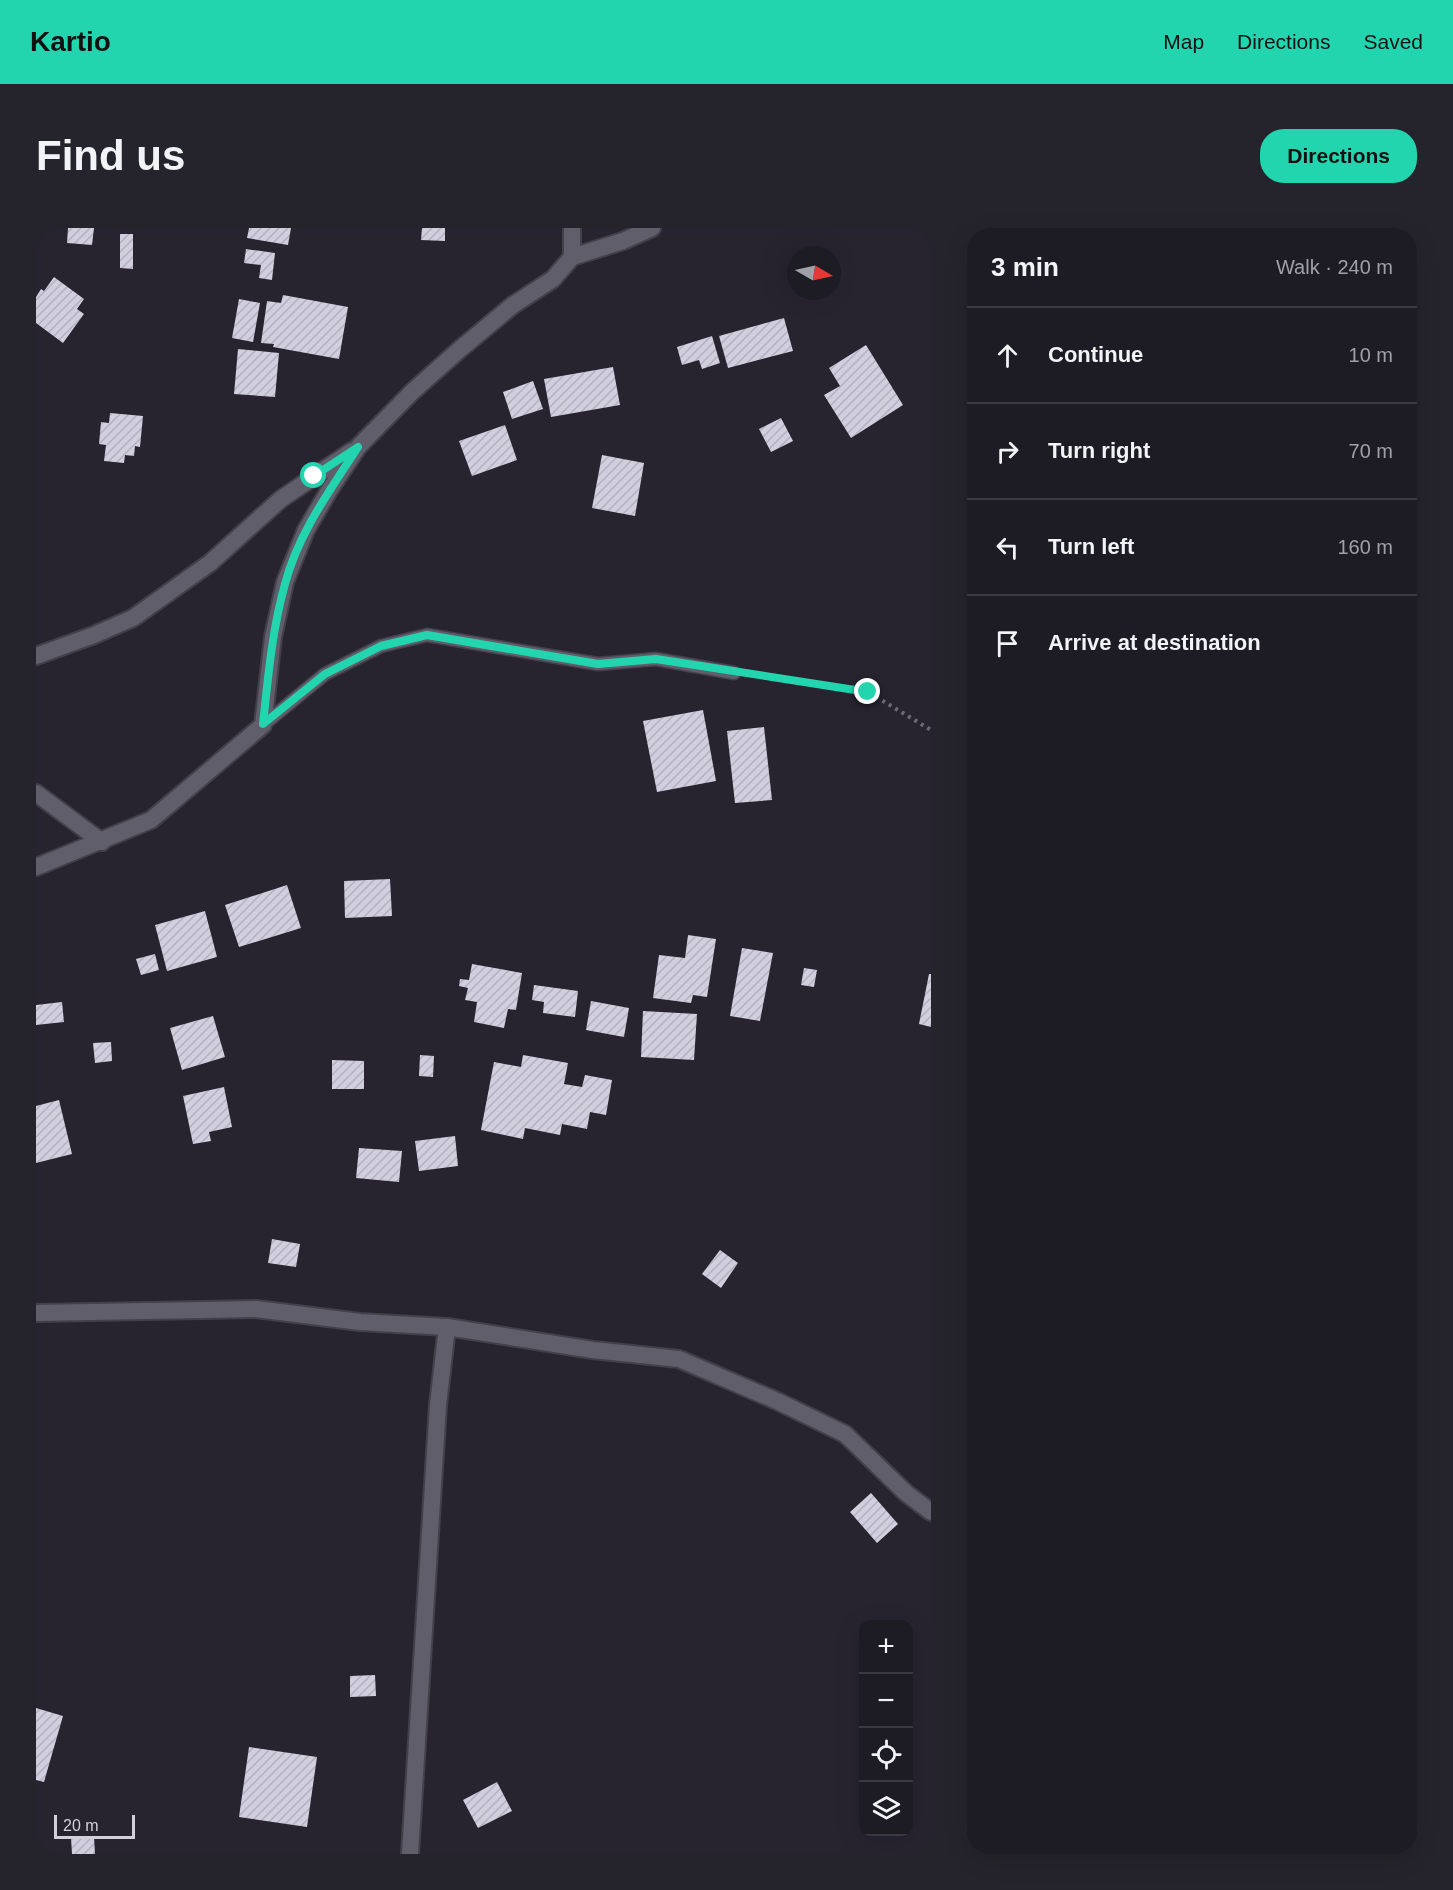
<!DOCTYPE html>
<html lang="en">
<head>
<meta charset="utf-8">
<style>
  body { margin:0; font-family:Arial,sans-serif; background:#25242c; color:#f1f3f6 }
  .controls { position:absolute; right:18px; bottom:18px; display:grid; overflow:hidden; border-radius:12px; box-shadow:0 6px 24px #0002 }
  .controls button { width:54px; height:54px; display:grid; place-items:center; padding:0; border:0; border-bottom:2px solid #3b3941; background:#1d1b24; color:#f1f3f6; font:30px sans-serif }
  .compass { position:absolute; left:751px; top:18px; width:54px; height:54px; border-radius:50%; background:#1d1b24; box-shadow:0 6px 24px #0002; rotate:99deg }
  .scale { position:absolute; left:18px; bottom:15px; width:81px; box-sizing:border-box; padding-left:6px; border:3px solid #d1d0d8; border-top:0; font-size:16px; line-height:21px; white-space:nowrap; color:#d1d0d8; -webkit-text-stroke:4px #272430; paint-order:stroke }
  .stop { position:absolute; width:18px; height:18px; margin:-14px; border:4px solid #23d5af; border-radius:50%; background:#fff }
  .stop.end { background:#23d5af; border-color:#fff; box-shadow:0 2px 6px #0008 }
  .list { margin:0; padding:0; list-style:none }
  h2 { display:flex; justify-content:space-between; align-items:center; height:78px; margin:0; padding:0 24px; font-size:26px }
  h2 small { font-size:20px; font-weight:400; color:#a0a1a6 }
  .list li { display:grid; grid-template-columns:39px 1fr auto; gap:18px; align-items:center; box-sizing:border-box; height:96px; padding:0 24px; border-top:2px solid #3b3941 }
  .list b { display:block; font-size:22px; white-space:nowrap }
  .list em { font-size:20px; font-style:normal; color:#a0a1a6 }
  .icon { flex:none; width:33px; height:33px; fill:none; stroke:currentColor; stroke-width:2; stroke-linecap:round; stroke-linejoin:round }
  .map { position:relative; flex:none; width:895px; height:1626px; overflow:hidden; border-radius:24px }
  header { display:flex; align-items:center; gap:36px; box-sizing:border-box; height:84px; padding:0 30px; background:#23d5af; color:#111 }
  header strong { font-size:28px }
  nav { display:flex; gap:33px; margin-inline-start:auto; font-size:21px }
  .intro { display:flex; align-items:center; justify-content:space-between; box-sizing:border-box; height:144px; padding:0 36px }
  h1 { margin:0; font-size:42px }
  .button { padding:15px 27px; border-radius:24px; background:#23d5af; color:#111; font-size:21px; font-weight:700 }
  main { display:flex; gap:36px; padding:0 36px }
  aside { flex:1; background:#1d1b24; border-radius:24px; box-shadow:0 6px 24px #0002 }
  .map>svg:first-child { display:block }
  .building { fill:url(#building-hatch) }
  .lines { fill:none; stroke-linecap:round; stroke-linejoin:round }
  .service-casing { stroke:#42404a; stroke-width:15 }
  .minor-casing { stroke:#42404a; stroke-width:20 }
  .path { stroke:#6b6973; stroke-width:4; stroke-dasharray:3 4.5; stroke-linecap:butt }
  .service { stroke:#605e6b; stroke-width:12 }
  .minor { stroke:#605e6b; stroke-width:16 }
  .route { stroke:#23d5af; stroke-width:8 }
</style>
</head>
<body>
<header>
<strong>Kartio</strong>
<nav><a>Map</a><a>Directions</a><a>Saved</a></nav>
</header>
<div class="intro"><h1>Find us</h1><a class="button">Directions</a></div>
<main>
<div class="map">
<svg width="895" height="1626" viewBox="0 0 895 1626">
  <defs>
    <pattern id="building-hatch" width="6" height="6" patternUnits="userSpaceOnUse" patternTransform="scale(1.5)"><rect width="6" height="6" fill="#d1cede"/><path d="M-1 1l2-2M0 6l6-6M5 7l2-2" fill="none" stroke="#b4b1bf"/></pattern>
  </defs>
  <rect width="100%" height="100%" fill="#272430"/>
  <!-- building -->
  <g class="building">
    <polygon points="32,0 58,0 56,17 31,15"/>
    <polygon points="213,0 255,0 252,17 211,10"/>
    <polygon points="386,0 409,0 409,13 385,12"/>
    <polygon points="84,6 97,6 97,41 84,40"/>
    <polygon points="210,21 239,25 236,52 223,50 225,37 208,35"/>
    <polygon points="18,49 48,71 41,81 48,86 27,115 0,95 0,69 5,61 8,63"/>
    <polygon points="247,67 312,79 303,131 237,119 238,116 225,115 231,73 245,75"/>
    <polygon points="203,71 224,75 217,114 196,110"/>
    <polygon points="748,90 757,123 692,140 683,108"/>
    <polygon points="676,108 684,135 666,141 663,132 646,137 641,119"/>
    <polygon points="830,117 867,177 815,210 788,167 804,158 793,140"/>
    <polygon points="202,121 243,125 239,169 198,166"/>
    <polygon points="577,139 584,177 515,189 508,151"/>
    <polygon points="497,153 507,181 476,191 467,164"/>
    <polygon points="74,185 107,188 104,219 99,218 98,228 89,227 88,235 68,233 70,217 63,216 65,194 73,195"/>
    <polygon points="745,190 757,213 735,224 723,201"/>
    <polygon points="469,197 481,232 436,248 423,213"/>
    <polygon points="566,227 608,235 599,288 556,280"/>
    <polygon points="667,482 680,553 621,564 607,493"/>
    <polygon points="728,499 736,572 699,575 691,503"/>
    <polygon points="354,651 356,688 309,690 308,653"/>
    <polygon points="251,657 265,700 203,719 189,677"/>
    <polygon points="169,683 181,729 131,743 119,697"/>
    <polygon points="652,707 680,711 671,769 657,767 655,775 617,770 623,727 649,730"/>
    <polygon points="706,720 737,725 724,793 694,788"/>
    <polygon points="119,726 123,742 105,747 100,731"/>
    <polygon points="436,736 486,745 480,782 472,781 468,800 438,794 441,774 429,772 432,760 423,758 424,751 433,752"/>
    <polygon points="768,740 781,742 778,759 765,757"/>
    <polygon points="893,746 895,746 895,799 883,796"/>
    <polygon points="498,757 542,763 539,789 507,785 508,774 496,772"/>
    <polygon points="555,773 593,780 588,809 550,802"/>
    <polygon points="26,774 28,794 0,797 0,777"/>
    <polygon points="607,783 661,786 658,832 605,829"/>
    <polygon points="177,788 189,829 146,842 134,800"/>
    <polygon points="75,814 76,833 59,835 57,815"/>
    <polygon points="384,827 398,828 397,849 383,848"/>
    <polygon points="487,827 532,835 528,856 546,859 549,847 576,852 570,887 554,884 551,901 526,896 524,907 489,900 487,911 445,902 458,834 485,839"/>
    <polygon points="296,832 328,833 328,861 296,861"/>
    <polygon points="188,859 196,899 173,904 175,913 157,916 147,868"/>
    <polygon points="23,872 36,926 0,935 0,878"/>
    <polygon points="419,908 422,938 383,943 379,913"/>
    <polygon points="323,920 366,923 363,954 320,950"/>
    <polygon points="236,1011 264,1016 260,1039 232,1035"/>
    <polygon points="684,1022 702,1035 685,1060 666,1046"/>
    <polygon points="835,1265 862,1296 841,1315 814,1284"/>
    <polygon points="339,1447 340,1468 314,1469 314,1448"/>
    <polygon points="0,1480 27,1488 8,1554 0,1552"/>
    <polygon points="213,1519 281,1529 271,1599 203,1589"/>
    <polygon points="461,1554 476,1583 442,1600 427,1572"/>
    <polygon points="58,1609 59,1626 36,1626 35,1610"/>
  </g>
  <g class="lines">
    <defs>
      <polyline id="service" points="227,497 289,446 345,418 391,407 562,436 620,431 698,445"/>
      <g id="minor">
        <polyline points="536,0 536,29"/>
        <polyline points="0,428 58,407 97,390 174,335 245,271 316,223"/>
        <polyline points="0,565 66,614"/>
        <polyline points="0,639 115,592 227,497 237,409 249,354 270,302 294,261 322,219 376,164 423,122 477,77 517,51 536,29 587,13 616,0"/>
        <polyline points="0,1085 220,1081 324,1094 411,1099 557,1122 643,1131 741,1173 809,1206 870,1265 895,1284"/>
        <polyline points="374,1626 402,1177 411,1099"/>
      </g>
    </defs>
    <!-- service casing -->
    <use href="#service" class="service-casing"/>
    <!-- minor casing -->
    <use href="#minor" class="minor-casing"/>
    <!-- path -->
    <polyline class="path" points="715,447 832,464 895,502"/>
    <!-- service -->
    <use href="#service" class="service"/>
    <!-- minor -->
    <use href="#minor" class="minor"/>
  </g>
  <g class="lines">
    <!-- route -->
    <path class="route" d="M278,248L322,219C294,262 262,306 249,356C236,402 232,450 227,496L289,446L345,418L391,407L562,436L620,431L832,464"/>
  </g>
</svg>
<div class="controls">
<button>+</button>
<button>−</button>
<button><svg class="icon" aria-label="locate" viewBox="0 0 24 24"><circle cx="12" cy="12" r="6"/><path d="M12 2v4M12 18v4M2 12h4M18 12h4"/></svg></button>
<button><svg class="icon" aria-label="layers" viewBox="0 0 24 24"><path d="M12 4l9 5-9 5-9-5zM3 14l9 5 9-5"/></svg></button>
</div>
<svg class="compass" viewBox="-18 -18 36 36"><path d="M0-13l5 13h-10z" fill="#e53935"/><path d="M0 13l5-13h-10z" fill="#a0a1a6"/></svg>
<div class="scale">20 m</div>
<div class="stop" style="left:278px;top:248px"></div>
<div class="stop end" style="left:832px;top:464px"></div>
</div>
<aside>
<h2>3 min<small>Walk · 240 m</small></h2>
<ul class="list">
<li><svg class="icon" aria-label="ahead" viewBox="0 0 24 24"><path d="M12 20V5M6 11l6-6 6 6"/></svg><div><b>Continue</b></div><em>10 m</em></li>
<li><svg class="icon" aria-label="right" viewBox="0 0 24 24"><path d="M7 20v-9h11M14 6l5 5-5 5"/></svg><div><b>Turn right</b></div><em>70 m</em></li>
<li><svg class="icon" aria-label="left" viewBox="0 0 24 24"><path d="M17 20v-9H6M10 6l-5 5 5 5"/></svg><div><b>Turn left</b></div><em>160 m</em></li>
<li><svg class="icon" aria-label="arrive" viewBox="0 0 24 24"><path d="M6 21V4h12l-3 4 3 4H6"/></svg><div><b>Arrive at destination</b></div></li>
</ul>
</aside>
</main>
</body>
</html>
